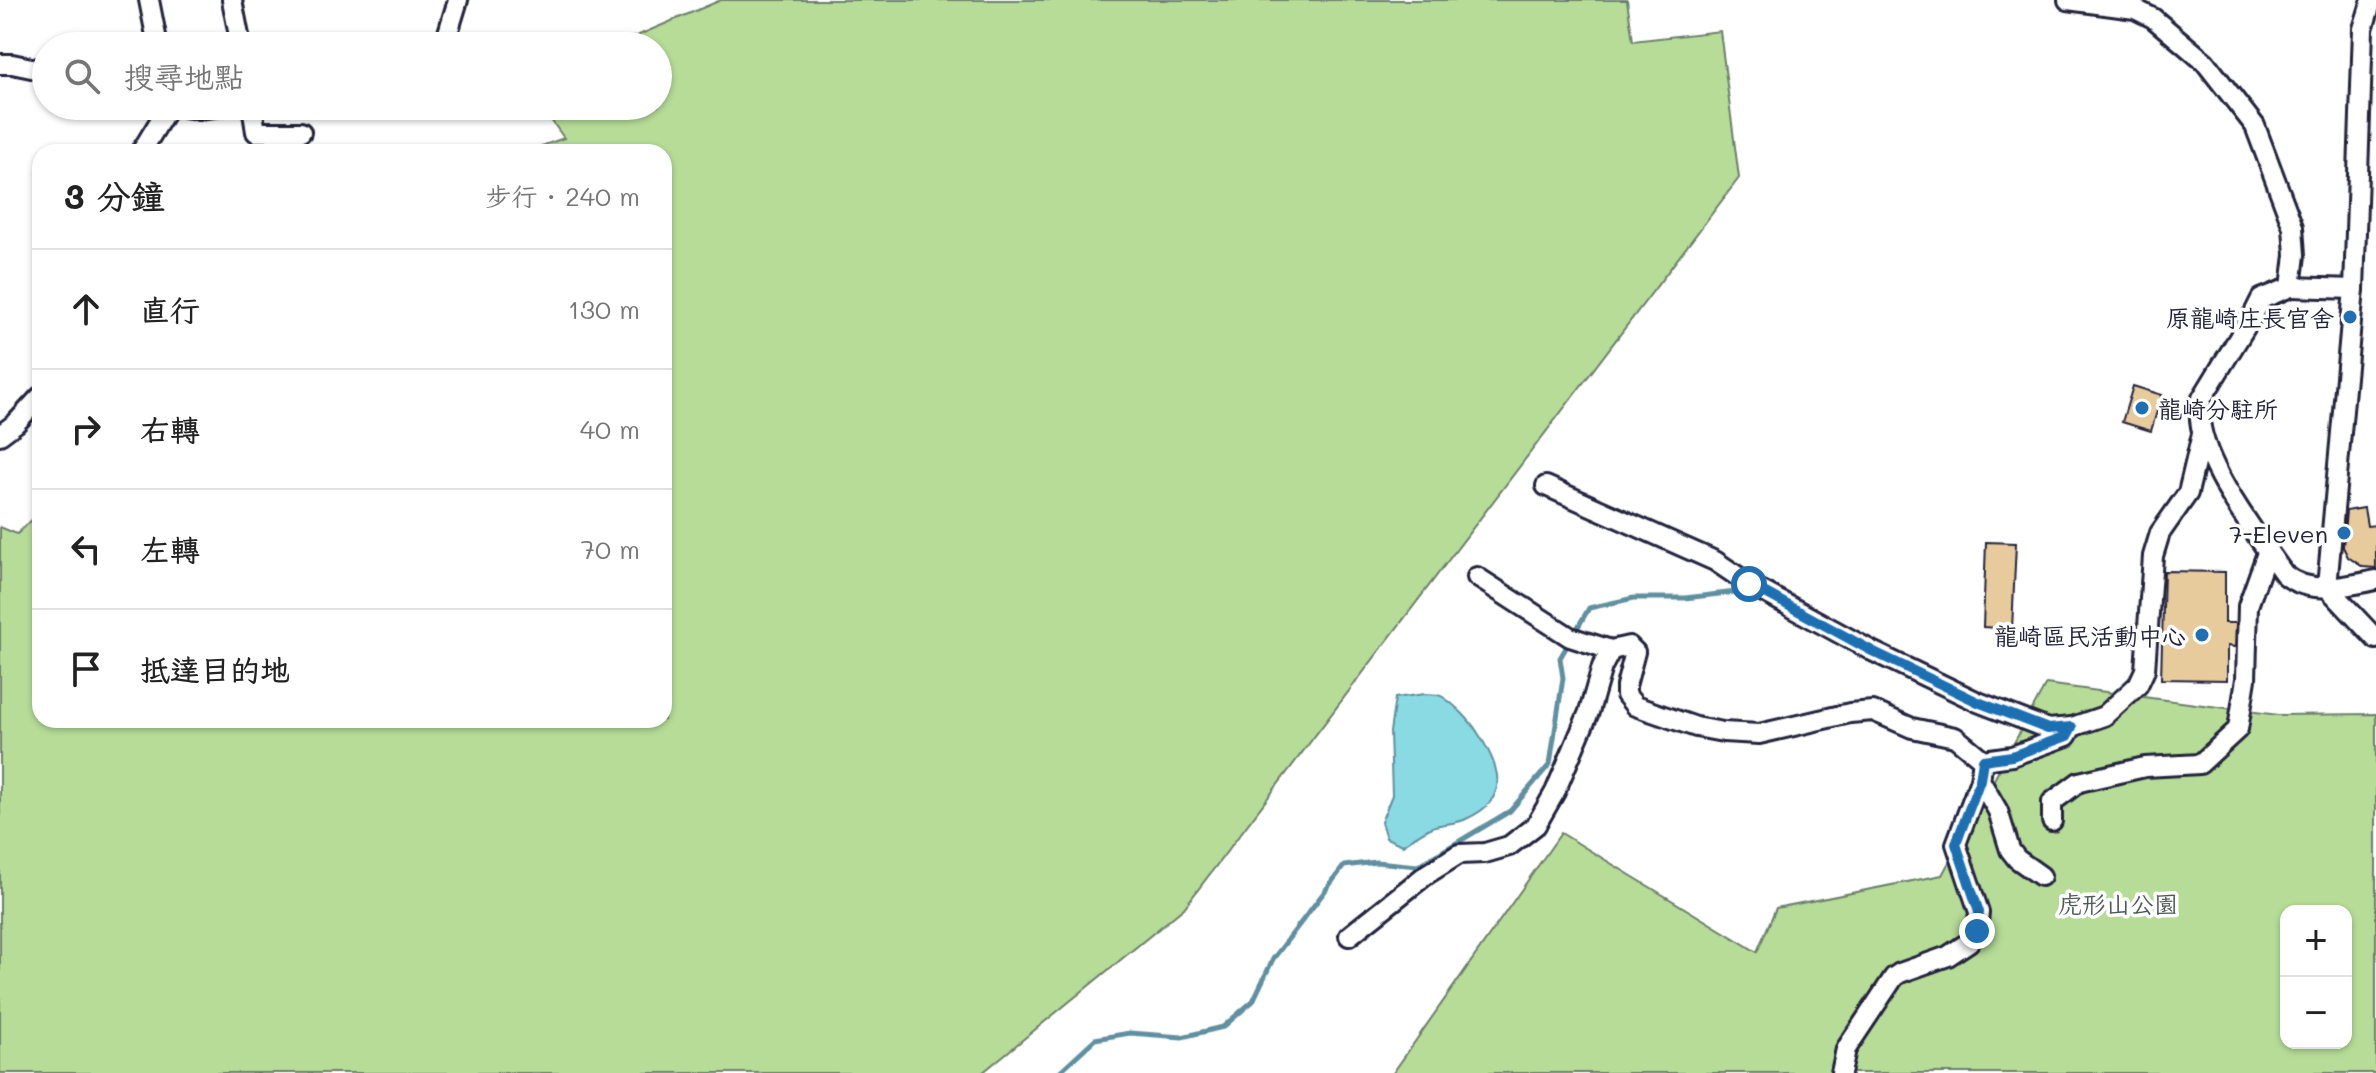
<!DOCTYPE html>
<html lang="zh-TW">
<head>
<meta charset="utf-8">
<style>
  body { margin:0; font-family:Mali,"LXGW WenKai TC",sans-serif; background:#f6f6f6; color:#222 }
  .controls { position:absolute; right:24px; bottom:24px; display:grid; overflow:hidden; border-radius:16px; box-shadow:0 2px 6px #0004 }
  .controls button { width:72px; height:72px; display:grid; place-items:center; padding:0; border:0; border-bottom:2px solid #e0e0e0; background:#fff; color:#222; font:40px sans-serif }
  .stop { position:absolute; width:24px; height:24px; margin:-18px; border:6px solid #1f6fb2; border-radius:50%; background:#fff }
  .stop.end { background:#1f6fb2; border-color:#fff; box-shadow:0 2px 8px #0008 }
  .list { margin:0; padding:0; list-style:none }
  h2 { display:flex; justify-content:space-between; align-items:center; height:104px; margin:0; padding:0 32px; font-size:34px }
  h2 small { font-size:26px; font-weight:400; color:#767676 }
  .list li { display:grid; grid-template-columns:52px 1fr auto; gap:24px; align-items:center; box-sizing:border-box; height:120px; padding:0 32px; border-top:2px solid #e0e0e0 }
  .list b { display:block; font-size:30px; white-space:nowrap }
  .list em { font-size:26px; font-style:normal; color:#767676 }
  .icon { flex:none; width:44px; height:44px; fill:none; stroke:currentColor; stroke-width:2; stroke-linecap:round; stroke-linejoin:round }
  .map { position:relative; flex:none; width:2376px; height:1073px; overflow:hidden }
  .search { position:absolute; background:#fff; box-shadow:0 2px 6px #0004; left:32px; top:32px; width:640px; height:88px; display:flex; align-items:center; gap:20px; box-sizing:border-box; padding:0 28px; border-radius:44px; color:#767676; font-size:30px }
  .panel { position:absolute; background:#fff; box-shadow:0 2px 6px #0004; left:32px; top:144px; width:640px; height:584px; border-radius:24px }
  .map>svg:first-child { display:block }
  .green { fill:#b6dc98; stroke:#6c7f6a; stroke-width:2; fill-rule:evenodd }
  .water { fill:#89dae2; stroke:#60909f; stroke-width:2 }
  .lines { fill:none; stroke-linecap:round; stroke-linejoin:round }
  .stream { stroke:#60909f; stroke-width:5 }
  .building { fill:#e7cb9c; stroke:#22223b; stroke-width:2 }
  .minor-casing { stroke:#22223b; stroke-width:24 }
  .minor { stroke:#fff; stroke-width:18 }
  .route { stroke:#1f6fb2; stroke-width:10 }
  .poi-dot { fill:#1f6fb2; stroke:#fff; stroke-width:3 }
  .labels { text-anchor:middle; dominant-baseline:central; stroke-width:7; stroke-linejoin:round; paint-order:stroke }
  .poi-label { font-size:24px; fill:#22223b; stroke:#fff; text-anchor:end }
  .park-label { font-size:24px; fill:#4e5a57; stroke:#fff }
</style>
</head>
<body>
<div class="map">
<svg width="2376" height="1073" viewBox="0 0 2376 1073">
  <rect width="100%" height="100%" fill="#fff"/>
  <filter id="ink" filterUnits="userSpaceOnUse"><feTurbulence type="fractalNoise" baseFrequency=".0125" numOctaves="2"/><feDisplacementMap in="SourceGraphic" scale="16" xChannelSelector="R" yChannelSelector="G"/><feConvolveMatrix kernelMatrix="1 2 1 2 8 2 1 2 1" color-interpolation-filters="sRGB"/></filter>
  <g filter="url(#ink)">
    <!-- green -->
    <g class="green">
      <polygon points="721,0 1627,0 1633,41 1720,31 1739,178 1184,908 982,1073 0,1073 0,527 17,534 40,512 40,720 664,720 664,152 525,152 564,138 541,106 658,106 658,46 613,46"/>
      <path d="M2046,684L2278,715L2376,714V1073H1393L1561,833L1757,952L1776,908L1942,875ZM2286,911H2346V1043H2286Z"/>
    </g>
    <!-- water -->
    <path class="water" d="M1425,694C1431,694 1438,694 1443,697C1455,705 1471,721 1478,733C1500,767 1512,799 1466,819C1456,824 1445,823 1435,826C1424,830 1413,838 1403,845L1386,838L1381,822L1392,795L1390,732L1395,698Z"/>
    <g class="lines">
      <!-- stream -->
      <polyline class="stream" points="1058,1073 1095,1039 1130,1033 1182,1037 1223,1027 1253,1001 1273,959 1344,866 1376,862 1418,866 1510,811 1550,764 1563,678 1560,658 1589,608 1634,598 1685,598 1736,592"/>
    </g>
    <!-- building -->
    <g class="building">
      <polygon points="2133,386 2162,395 2151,431 2122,422"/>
      <polygon points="2364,508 2367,526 2376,525 2376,568 2363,567 2348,557 2343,547 2346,511"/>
      <polygon points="1986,542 2016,543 2012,629 1983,627"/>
      <polygon points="2164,571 2225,572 2225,623 2236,623 2235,647 2227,646 2227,680 2161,679"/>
    </g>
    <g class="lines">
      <defs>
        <g id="minor">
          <polyline points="149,0 158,46"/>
          <polyline points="232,0 241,46"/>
          <path d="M2068,0L2135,9L2153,18L2205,62L2255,126L2293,227L2295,255L2291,287L2261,299L2254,313L2202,398C2186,446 2257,535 2284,574C2309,596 2346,586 2376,580"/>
          <polyline points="2372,0 2363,29 2354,289 2327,587 2376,639"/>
          <polyline points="444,46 458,0"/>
          <polyline points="0,64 12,64 46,71"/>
          <polyline points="177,106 199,109 221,106"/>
          <polyline points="252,106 256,132 301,132"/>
          <polyline points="141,152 169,106"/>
          <polyline points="2291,287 2354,289"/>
          <polyline points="0,435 16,423 40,397"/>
          <polyline points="1546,486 1715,561 1749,584 1872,651 1978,702 2048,729 2072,727"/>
          <polyline points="1477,577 1570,637 1611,650 1629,646 1635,652 1626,686 1626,695 1635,706 1696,727 1723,732 1759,734 1850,713 1873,711 1912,728 1955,737 1983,760 2012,756 2067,736 2072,727 2104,716 2138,685 2145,670 2153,556 2160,533 2188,493 2202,434"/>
          <polyline points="1980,780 1998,811 2010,850 2017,859 2041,876"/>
          <polyline points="2052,821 2052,802 2079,782 2145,767 2200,764 2238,729 2246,679 2248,606 2268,550"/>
          <polyline points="1349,936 1427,874 1459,854 1485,853 1509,846 1536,825 1555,792 1589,712 1602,667 1611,650"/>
          <polyline points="1841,1073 1846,1049 1894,977 1900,973 1948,956 1969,942 1977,931 1979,912 1956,844 1980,780 1983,760"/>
        </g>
      </defs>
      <!-- minor casing -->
      <use href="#minor" class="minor-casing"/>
      <!-- minor -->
      <use href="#minor" class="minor"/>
    </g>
  </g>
  <g class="lines" filter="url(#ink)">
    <!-- route -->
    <polyline class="route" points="1749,584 1872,651 1978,702 2048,729 2072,727 2067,736 2012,756 1983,760 1980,780 1956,844 1979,912 1977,931"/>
  </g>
  <!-- markers -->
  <g class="poi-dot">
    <circle cx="2350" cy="317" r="8"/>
    <circle cx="2142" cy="408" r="8"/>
    <circle cx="2344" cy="533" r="8"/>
    <circle cx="2202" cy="635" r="8"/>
  </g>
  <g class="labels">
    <!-- poi labels -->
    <g class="poi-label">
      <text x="2334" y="317">原龍崎庄長官舍</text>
      <text x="2158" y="408" text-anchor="start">龍崎分駐所</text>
      <text x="2328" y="533">7-Eleven</text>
      <text x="2186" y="635">龍崎區民活動中心</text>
    </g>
    <!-- park labels -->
    <g class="park-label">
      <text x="2118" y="903">虎形山公園</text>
    </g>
  </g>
</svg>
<div class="controls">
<button>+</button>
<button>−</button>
</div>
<div class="stop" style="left:1749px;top:584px"></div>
<div class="stop end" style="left:1977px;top:931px"></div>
<div class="search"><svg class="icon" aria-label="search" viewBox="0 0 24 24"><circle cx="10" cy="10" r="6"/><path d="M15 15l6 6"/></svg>搜尋地點</div>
<section class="panel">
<h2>3 分鐘<small>步行 · 240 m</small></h2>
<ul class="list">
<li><svg class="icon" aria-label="ahead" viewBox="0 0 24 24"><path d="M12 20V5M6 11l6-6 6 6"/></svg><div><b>直行</b></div><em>130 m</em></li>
<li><svg class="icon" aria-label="right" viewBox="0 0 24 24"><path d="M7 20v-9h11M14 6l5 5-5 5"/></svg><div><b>右轉</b></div><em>40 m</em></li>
<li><svg class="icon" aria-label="left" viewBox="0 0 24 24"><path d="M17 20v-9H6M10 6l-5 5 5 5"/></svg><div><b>左轉</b></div><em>70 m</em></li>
<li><svg class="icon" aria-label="arrive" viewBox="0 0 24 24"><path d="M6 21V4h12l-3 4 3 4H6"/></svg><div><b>抵達目的地</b></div></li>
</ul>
</section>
</div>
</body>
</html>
